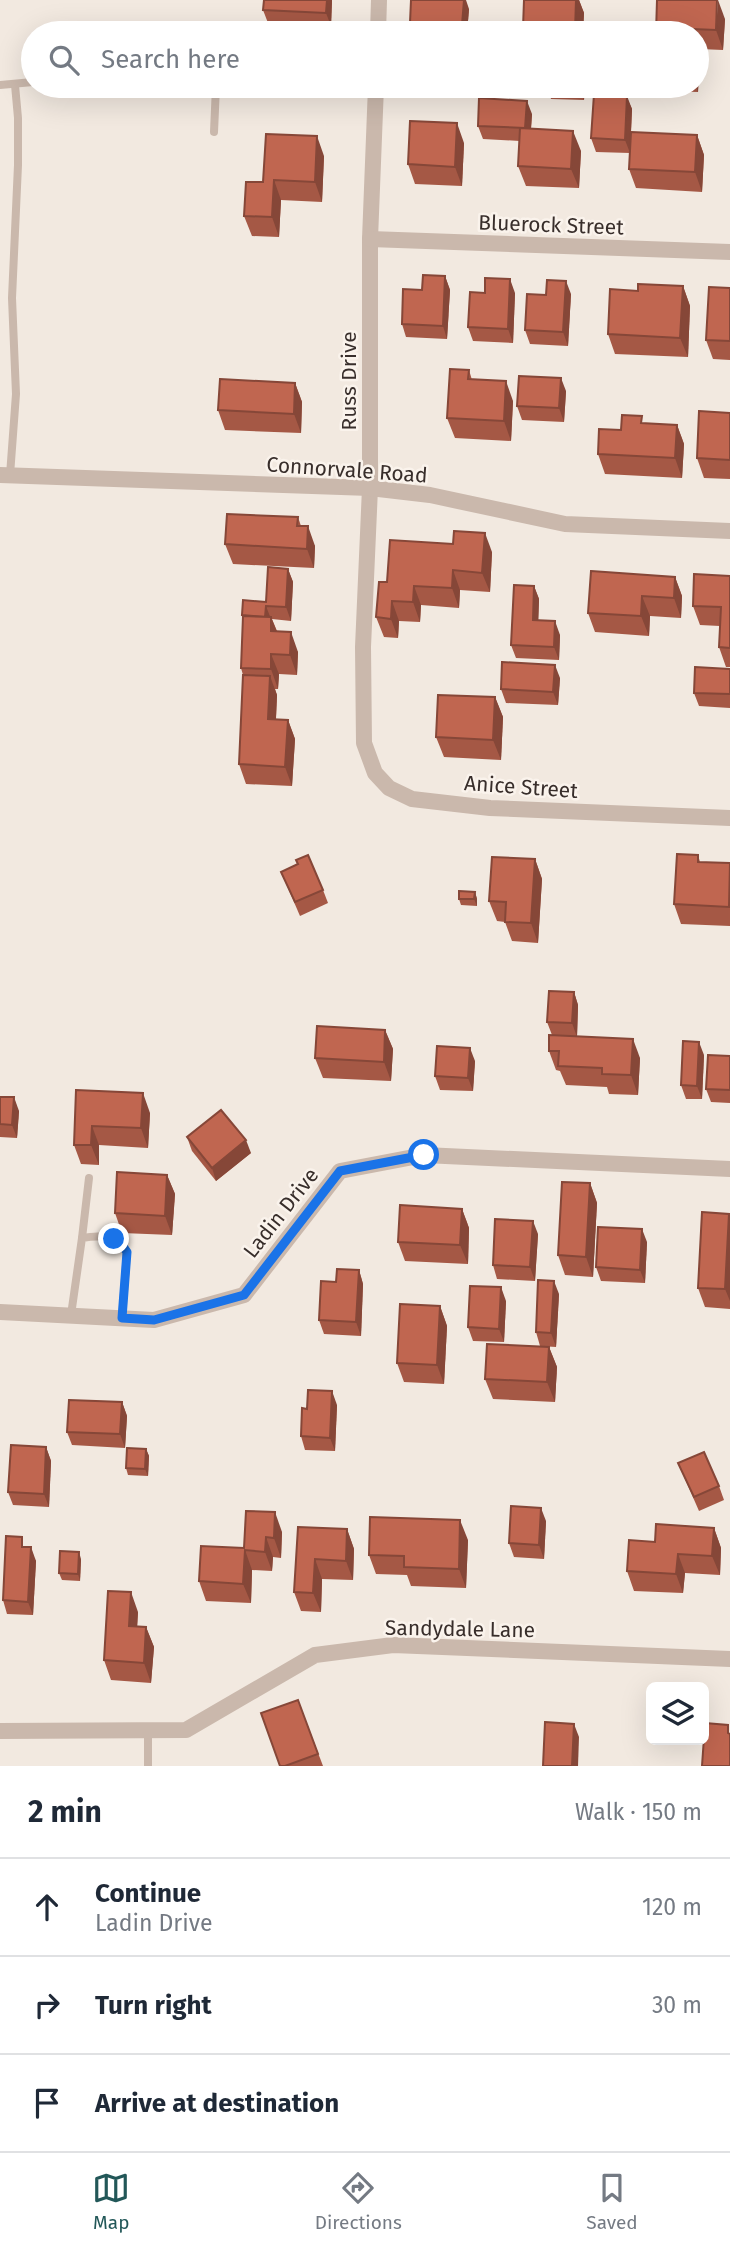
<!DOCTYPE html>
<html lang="en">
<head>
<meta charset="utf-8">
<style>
  body { margin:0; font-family:"Fira Sans",sans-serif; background:#f6f6f7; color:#1f2937 }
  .controls { position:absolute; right:21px; bottom:21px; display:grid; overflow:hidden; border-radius:10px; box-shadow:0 7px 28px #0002 }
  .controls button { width:63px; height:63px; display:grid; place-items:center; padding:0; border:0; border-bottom:2px solid #e0e1e3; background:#fff; color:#1f2937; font:35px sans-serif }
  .stop { position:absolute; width:21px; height:21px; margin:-16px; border:5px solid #1a73e8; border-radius:50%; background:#fff }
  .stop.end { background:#1a73e8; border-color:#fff; box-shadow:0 2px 7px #0008 }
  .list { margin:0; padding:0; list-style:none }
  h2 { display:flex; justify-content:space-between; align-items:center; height:91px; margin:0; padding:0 28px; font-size:30px }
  h2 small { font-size:23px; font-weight:400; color:#747a83 }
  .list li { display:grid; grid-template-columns:46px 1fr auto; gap:21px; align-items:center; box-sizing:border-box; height:98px; padding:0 28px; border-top:2px solid #e0e1e3 }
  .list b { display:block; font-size:26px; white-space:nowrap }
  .list p { margin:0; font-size:23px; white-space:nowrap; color:#747a83 }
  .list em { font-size:23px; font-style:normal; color:#747a83 }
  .icon { flex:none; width:38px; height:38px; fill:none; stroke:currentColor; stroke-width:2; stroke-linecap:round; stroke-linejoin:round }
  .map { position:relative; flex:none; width:730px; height:1766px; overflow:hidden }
  .search { position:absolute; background:#fff; box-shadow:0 7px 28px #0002; left:21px; right:21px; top:21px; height:77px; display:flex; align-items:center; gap:18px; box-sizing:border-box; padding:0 24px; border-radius:38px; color:#747a83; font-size:26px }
  .sheet { height:385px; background:#fff }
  nav { display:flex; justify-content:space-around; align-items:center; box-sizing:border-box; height:98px; border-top:2px solid #e0e1e3; background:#fff; font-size:19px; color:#747a83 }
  nav a { display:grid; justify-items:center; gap:4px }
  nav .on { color:#225758 }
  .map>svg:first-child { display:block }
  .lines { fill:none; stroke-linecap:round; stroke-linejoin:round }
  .service { stroke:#cab8ac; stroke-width:8 }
  .minor { stroke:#cab8ac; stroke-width:16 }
  .wall { fill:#a55845 }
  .shaded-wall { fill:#864738 }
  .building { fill:#c06650; stroke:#864738; stroke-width:2 }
  .route { stroke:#1a73e8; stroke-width:9 }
  .labels { text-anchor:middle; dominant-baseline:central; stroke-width:5; stroke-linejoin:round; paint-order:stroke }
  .street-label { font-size:21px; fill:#382e2b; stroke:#faf3ec }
</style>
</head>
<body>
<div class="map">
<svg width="730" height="1766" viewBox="0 0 730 1766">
  <rect width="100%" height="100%" fill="#f2e9e0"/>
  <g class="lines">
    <!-- service -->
    <g class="service">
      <polyline points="220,33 220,30"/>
      <polyline points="0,85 33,82"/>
      <polyline points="214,132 216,86"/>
      <polyline points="10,475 16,394 12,298 18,165 18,118 15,85"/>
      <polyline points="82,1238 89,1178"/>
      <path d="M71,1315L82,1238C100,1235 117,1235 127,1252L122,1318"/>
      <polyline points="148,1766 148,1730"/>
    </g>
    <!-- minor -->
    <g class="minor">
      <polyline points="378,33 379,0"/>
      <polyline points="376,86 370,239 370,488 363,647 364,743 375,773 389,788 412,799 490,808 730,818"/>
      <polyline points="370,239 730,252"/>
      <polyline points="0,475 370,488 430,495 565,524 730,531"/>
      <polyline points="0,1312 154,1320 244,1295 340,1171 424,1155 730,1169"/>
      <polyline points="0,1731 186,1730 315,1655 393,1645 730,1659"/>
    </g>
  </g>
  <!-- wall -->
  <g class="wall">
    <polygon points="332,0 331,26 268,23 263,10"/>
    <polygon points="524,0 579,0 584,13 583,33 524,33 523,28"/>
    <polygon points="469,9 467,33 414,33 410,23"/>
    <polygon points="725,19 723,50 700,49 698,92 661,91 660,86 697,86 697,33 656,33"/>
    <polygon points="547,86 585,86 584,100 551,99"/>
    <polygon points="587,86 626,86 626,96 632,109 631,132 697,135 704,155 702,192 636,188 629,169 630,153 596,152 591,138 594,98 591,98"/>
    <polygon points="532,114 531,129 581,151 579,188 526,186 518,166 520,141 483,139 478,126"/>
    <polygon points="464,143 462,186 415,184 408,164"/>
    <polygon points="324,156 322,202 281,200 279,237 252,236 244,216 263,182"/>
    <polygon points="445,276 450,290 447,339 406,337 402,324 422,290"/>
    <polygon points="683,286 690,306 688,357 615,354 608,334 638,291"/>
    <polygon points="730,288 730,360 713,359 706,340"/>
    <polygon points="485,293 515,293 513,343 473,341 468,327"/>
    <polygon points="571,294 568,346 530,344 525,330 546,295"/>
    <polygon points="469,370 472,380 513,401 511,441 455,438 447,418"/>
    <polygon points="295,383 302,402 301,433 225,430 218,410"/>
    <polygon points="566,391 564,422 522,420 517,406"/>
    <polygon points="730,413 730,479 704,478 697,458"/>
    <polygon points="644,423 677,425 684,444 682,478 605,474 598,454 621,430"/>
    <polygon points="298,517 301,526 315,546 314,568 233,564 225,544"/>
    <polygon points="492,552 490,592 460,590 459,608 421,605 420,622 399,621 398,638 384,637 376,617 387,582"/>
    <polygon points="288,569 293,582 291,621 272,619 277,631 298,652 297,675 279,674 278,689 275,689 277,695 276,719 288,720 295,739 292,786 246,784 239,764 243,675 241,668 243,618 242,615 266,602"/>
    <polygon points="730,576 730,667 726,667 719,647 720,626 700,625 693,606"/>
    <polygon points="675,577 682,596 681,618 650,616 649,636 595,632 588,613"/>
    <polygon points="534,586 539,599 538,620 560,635 559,660 516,658 511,645"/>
    <polygon points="730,669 730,708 699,706 694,693"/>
    <polygon points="560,678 558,705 506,703 501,689"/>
    <polygon points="495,697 503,717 501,760 444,757 436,737"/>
    <polygon points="698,855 700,862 730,863 730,926 681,924 674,904"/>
    <polygon points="535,859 542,879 538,943 512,941 505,922 497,921 489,901"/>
    <polygon points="281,872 323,890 328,903 300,916"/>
    <polygon points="475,892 477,899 477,906 461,905 459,899"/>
    <polygon points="574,992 578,1005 577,1036 640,1058 638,1095 609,1094 607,1087 566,1085 560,1071 556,1070 549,1051 552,1035 547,1022"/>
    <polygon points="385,1030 393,1049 391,1081 323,1078 315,1058"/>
    <polygon points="704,1055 702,1099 686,1099 681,1085"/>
    <polygon points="730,1056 730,1103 711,1102 706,1089"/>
    <polygon points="475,1061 473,1091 440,1090 435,1076"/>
    <polygon points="76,1090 150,1113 148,1148 99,1145 99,1165 81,1164 74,1145"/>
    <polygon points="0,1097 19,1111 17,1138 0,1137"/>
    <polygon points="187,1137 251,1153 216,1181 192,1151"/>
    <polygon points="167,1175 175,1194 172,1235 122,1233 115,1213"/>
    <polygon points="590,1183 597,1203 593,1277 565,1275 558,1255"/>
    <polygon points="462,1209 469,1228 468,1264 405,1261 398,1242"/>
    <polygon points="730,1215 730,1309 705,1307 698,1288"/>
    <polygon points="538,1234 535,1281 497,1279 493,1265"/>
    <polygon points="647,1242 645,1283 601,1281 596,1267"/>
    <polygon points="359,1270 363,1284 361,1336 324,1334 319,1320 336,1282"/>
    <polygon points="559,1294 556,1347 540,1346 536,1332"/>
    <polygon points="506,1301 504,1342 473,1341 468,1327"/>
    <polygon points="440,1306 447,1326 444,1384 404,1382 397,1363"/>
    <polygon points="549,1347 557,1367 555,1402 493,1399 485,1379"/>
    <polygon points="122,1402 127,1416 125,1448 72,1445 67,1432"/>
    <polygon points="337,1405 335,1451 305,1450 301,1436 307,1409"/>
    <polygon points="46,1447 51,1461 49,1507 13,1505 8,1492"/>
    <polygon points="146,1449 149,1456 148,1476 128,1475 126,1468"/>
    <polygon points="678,1463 719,1486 724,1500 699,1511"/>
    <polygon points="246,1511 282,1532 281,1558 273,1557 272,1571 252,1570 251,1603 206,1601 199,1581 244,1548"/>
    <polygon points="546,1521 544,1559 514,1557 509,1543"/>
    <polygon points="298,1527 347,1529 354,1549 353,1580 322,1579 321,1612 301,1611 294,1592"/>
    <polygon points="714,1528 721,1548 720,1575 685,1573 683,1593 634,1591 627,1571 655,1542"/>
    <polygon points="468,1540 466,1588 411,1586 407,1575 376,1574 369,1555"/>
    <polygon points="26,1547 36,1561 33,1615 7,1614 3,1600"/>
    <polygon points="81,1559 80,1581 62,1580 59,1573"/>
    <polygon points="138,1612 137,1627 146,1627 154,1647 151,1683 111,1680 104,1660"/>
    <polygon points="298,1700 323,1766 280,1766"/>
  </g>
  <!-- shaded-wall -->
  <g class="shaded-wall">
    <polygon points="327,0 332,0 331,26 326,13"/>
    <polygon points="464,0 466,0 469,9 467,33 465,33 462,25"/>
    <polygon points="576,0 579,0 584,13 583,33 576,33 575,31"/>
    <polygon points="718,0 725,19 723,50 716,30"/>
    <polygon points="697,39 700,49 698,92 696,86"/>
    <polygon points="579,86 585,86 584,100 579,87"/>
    <polygon points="620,86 626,86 625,99"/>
    <polygon points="627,96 632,109 630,153 625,140"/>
    <polygon points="527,101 532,114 530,142 525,128"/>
    <polygon points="457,123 464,143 462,186 455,167"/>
    <polygon points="573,131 581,151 579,188 571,169"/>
    <polygon points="697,135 704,155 702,192 695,172"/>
    <polygon points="317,136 324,156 322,202 315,182"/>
    <polygon points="274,180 281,200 279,237 272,217"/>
    <polygon points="445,276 450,290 447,339 443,326"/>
    <polygon points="510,279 515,293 513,343 508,329"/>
    <polygon points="566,281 571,294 568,346 563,332"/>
    <polygon points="683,286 690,306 688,357 680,338"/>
    <polygon points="561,378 566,391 564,422 559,408"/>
    <polygon points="506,381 513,401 511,441 504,421"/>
    <polygon points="295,383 302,402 301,433 294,414"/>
    <polygon points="677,425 684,444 682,478 675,458"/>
    <polygon points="308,526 315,546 314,568 307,549"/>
    <polygon points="485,533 492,552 490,592 482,573"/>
    <polygon points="288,569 293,582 291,621 286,607"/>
    <polygon points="453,570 460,590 459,608 452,588"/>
    <polygon points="675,577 682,596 681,618 674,598"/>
    <polygon points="414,586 421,605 420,622 413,602"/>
    <polygon points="534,586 539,599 538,634 533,620"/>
    <polygon points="642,596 650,616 649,636 641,616"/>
    <polygon points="392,601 399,621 398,638 391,619"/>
    <polygon points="266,606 271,619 265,617"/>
    <polygon points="271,617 279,637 271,631"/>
    <polygon points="555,621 560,635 559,660 554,647"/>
    <polygon points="291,632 298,652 297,675 290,655"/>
    <polygon points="271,654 279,674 278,689 271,669"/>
    <polygon points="555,665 560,678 558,705 553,692"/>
    <polygon points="270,676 277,695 275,738 268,719"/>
    <polygon points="495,697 503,717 501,760 493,740"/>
    <polygon points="288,720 295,739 292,786 285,767"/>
    <polygon points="535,859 542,879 538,943 531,923"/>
    <polygon points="475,892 477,899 477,906 474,899"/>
    <polygon points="574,992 578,1005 577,1037 572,1023"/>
    <polygon points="385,1030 393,1049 391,1081 384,1062"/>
    <polygon points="633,1039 640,1058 638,1095 631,1075"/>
    <polygon points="699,1042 704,1055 702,1099 697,1086"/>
    <polygon points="470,1048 475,1061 473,1091 468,1078"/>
    <polygon points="143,1093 150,1113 148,1148 141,1128"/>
    <polygon points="14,1097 19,1111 17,1138 12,1125"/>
    <polygon points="92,1126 99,1145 99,1165 91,1145"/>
    <polygon points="246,1140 251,1153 216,1181 212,1168"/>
    <polygon points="167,1175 175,1194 172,1235 165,1216"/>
    <polygon points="590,1183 597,1203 593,1277 586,1257"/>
    <polygon points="462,1209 469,1228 468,1264 460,1245"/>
    <polygon points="729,1214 730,1215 730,1301 725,1289"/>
    <polygon points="533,1221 538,1234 535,1281 530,1267"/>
    <polygon points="642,1229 647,1242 645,1283 640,1270"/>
    <polygon points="359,1270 363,1284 361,1336 356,1322"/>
    <polygon points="554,1281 559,1294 556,1347 551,1333"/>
    <polygon points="501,1287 506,1301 504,1342 499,1329"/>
    <polygon points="440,1306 447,1326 444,1384 437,1365"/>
    <polygon points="549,1347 557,1367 555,1402 547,1382"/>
    <polygon points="332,1391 337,1405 335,1451 330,1438"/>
    <polygon points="122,1402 127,1416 125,1448 120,1434"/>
    <polygon points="46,1447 51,1461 49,1507 44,1494"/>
    <polygon points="146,1449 149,1456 148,1476 145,1469"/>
    <polygon points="541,1508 546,1521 544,1559 539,1545"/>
    <polygon points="275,1512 282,1532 281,1558 274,1538"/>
    <polygon points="460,1520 468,1540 466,1588 459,1569"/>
    <polygon points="714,1528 721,1548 720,1575 712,1556"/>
    <polygon points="347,1529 354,1549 353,1580 346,1561"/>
    <polygon points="266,1537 273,1557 272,1571 265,1552"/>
    <polygon points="31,1547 36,1561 33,1615 28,1602"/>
    <polygon points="245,1550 252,1570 251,1603 243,1584"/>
    <polygon points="79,1552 81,1559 80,1581 78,1574"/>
    <polygon points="678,1554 685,1573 683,1593 676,1574"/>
    <polygon points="315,1559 322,1579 321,1612 313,1593"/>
    <polygon points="131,1592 138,1612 136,1646 129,1626"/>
    <polygon points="146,1627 154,1647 151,1683 144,1663"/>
    <polygon points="574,1724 579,1737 578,1766 572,1766"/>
  </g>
  <!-- building -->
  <g class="building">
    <polygon points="264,0 327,0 326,13 263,10"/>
    <polygon points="411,0 464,0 462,25 410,23"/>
    <polygon points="524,0 576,0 575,31 523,28"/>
    <polygon points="657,0 717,0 716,30 693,29 693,33 656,33"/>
    <polygon points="265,24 320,26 320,33 264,33"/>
    <polygon points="594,94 627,96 625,140 591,138"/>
    <polygon points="479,98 527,101 525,128 478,126"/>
    <polygon points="410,121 457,123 455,167 408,164"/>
    <polygon points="520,128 573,131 571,169 518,166"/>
    <polygon points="631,132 697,135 695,172 629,169"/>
    <polygon points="266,134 317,136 315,182 274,180 272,217 244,216 246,182 263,182"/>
    <polygon points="423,275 445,276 443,326 402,324 403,289 422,290"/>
    <polygon points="485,278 510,279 508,329 468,327 470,292 485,293"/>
    <polygon points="547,280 566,281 563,332 525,330 527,294 546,295"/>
    <polygon points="638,284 683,286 680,338 608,334 610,289 638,291"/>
    <polygon points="709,287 730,288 730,341 706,340"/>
    <polygon points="450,369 469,370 468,379 506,381 504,421 447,418"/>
    <polygon points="519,376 561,378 559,408 517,406"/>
    <polygon points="220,379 295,383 294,414 218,410"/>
    <polygon points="699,411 730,413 730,460 697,458"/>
    <polygon points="622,415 642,416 641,423 677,425 675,458 598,454 599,429 621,430"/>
    <polygon points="227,514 298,517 297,526 308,526 307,549 225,544"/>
    <polygon points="454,531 485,533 482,573 453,570 452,588 414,586 413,602 392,601 391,619 376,617 379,582 387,582 390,540 453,544"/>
    <polygon points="268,567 288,569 286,607 266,606 265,617 242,615 243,600 266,602"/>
    <polygon points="591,571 675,577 674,598 642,596 641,616 588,613"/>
    <polygon points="694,574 730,576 730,648 719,647 721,607 693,606"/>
    <polygon points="514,585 534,586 533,620 555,621 554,647 511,645"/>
    <polygon points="243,616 271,617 271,631 291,632 290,655 271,654 271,669 241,668"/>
    <polygon points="502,662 555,665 553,692 501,689"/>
    <polygon points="695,667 730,669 730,694 694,693"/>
    <polygon points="243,675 270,676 268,719 288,720 285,767 239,764"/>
    <polygon points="438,695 495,697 493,740 436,737"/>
    <polygon points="677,854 698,855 698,862 730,863 729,907 674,904"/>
    <polygon points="308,855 323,890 295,902 281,872 298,864 296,860"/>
    <polygon points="492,857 535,859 531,923 505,922 506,902 489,901"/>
    <polygon points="459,891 475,892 474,899 459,899"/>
    <polygon points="549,991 574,992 572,1023 547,1022"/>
    <polygon points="317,1026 385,1030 384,1062 315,1058"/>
    <polygon points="549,1035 633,1039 631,1075 602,1074 602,1068 558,1066 559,1051 549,1051"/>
    <polygon points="683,1041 699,1042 697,1086 681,1085"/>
    <polygon points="437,1046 470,1048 468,1078 435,1076"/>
    <polygon points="708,1055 730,1056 730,1090 706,1089"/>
    <polygon points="76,1090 143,1093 141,1128 92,1126 91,1145 74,1145"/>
    <polygon points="0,1097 14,1097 12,1125 0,1124"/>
    <polygon points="221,1110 246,1140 212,1168 187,1137"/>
    <polygon points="117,1172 167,1175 165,1216 115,1213"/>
    <polygon points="562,1182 590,1183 586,1257 558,1255"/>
    <polygon points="400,1205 462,1209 460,1245 398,1242"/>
    <polygon points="702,1212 729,1214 725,1289 698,1288"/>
    <polygon points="495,1219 533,1221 530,1267 493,1265"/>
    <polygon points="598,1227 642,1229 640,1270 596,1267"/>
    <polygon points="337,1269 359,1270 356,1322 319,1320 321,1281 336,1282"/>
    <polygon points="538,1280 554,1281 551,1333 536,1332"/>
    <polygon points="470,1286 501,1287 499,1329 468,1327"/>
    <polygon points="400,1304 440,1306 437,1365 397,1363"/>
    <polygon points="487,1344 549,1347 547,1382 485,1379"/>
    <polygon points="308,1390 332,1391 330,1438 301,1436 302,1408 307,1409"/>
    <polygon points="69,1400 122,1402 120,1434 67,1432"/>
    <polygon points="11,1445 46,1447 44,1494 8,1492"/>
    <polygon points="127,1448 146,1449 145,1469 126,1468"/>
    <polygon points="704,1452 719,1486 694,1497 678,1463"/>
    <polygon points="511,1506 541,1508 539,1545 509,1543"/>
    <polygon points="246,1511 275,1512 274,1538 266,1537 265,1552 245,1550 243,1584 199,1581 201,1546 244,1548"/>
    <polygon points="370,1517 460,1520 459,1569 404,1567 404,1556 369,1555"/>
    <polygon points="656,1524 714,1528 712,1556 678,1554 676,1574 627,1571 629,1540 655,1542"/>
    <polygon points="298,1527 347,1529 346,1561 315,1559 313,1593 294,1592"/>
    <polygon points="6,1536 22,1537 22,1547 31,1547 28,1602 3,1600"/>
    <polygon points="60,1551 79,1552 78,1574 59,1573"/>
    <polygon points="108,1591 131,1592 129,1626 146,1627 144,1663 104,1660"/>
    <polygon points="298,1700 318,1754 285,1766 280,1766 261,1713"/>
    <polygon points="545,1722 574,1724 572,1766 543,1766"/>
    <polygon points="705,1723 728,1725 728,1733 730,1734 730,1766 702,1766"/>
  </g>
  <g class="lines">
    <!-- route -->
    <polyline class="route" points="114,1239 122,1245 127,1252 122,1318 154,1320 244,1295 340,1171 424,1155"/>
  </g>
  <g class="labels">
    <!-- street labels -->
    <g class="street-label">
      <text transform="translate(551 225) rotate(2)">Bluerock Street</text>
      <text transform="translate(349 381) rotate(-90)">Russ Drive</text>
      <text transform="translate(347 470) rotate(4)">Connorvale Road</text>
      <text transform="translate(521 787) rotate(4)">Anice Street</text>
      <text transform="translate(281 1213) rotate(-52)">Ladin Drive</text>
      <text transform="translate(460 1629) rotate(1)">Sandydale Lane</text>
    </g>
  </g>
</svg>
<div class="controls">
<button><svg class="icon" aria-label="layers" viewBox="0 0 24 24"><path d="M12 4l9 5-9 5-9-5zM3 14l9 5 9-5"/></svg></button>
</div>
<div class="stop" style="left:424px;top:1155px"></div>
<div class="stop end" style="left:114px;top:1239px"></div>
<div class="search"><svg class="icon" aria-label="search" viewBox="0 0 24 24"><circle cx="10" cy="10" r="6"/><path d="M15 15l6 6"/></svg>Search here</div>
</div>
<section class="sheet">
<h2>2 min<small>Walk · 150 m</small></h2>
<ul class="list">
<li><svg class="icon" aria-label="ahead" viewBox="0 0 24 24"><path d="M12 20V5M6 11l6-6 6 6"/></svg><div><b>Continue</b><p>Ladin Drive</p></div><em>120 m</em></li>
<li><svg class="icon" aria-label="right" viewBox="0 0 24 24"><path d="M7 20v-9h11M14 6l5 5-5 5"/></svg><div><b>Turn right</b></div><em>30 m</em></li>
<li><svg class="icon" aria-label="arrive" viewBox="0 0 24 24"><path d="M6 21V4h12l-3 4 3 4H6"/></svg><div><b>Arrive at destination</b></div></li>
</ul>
</section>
<nav>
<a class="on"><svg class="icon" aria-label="map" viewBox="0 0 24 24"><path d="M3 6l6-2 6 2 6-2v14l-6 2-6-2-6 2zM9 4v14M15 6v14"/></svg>Map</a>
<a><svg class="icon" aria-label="directions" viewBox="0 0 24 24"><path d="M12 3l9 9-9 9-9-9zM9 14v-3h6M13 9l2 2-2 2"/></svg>Directions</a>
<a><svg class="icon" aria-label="saved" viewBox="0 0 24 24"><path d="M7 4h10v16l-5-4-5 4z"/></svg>Saved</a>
</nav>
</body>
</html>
